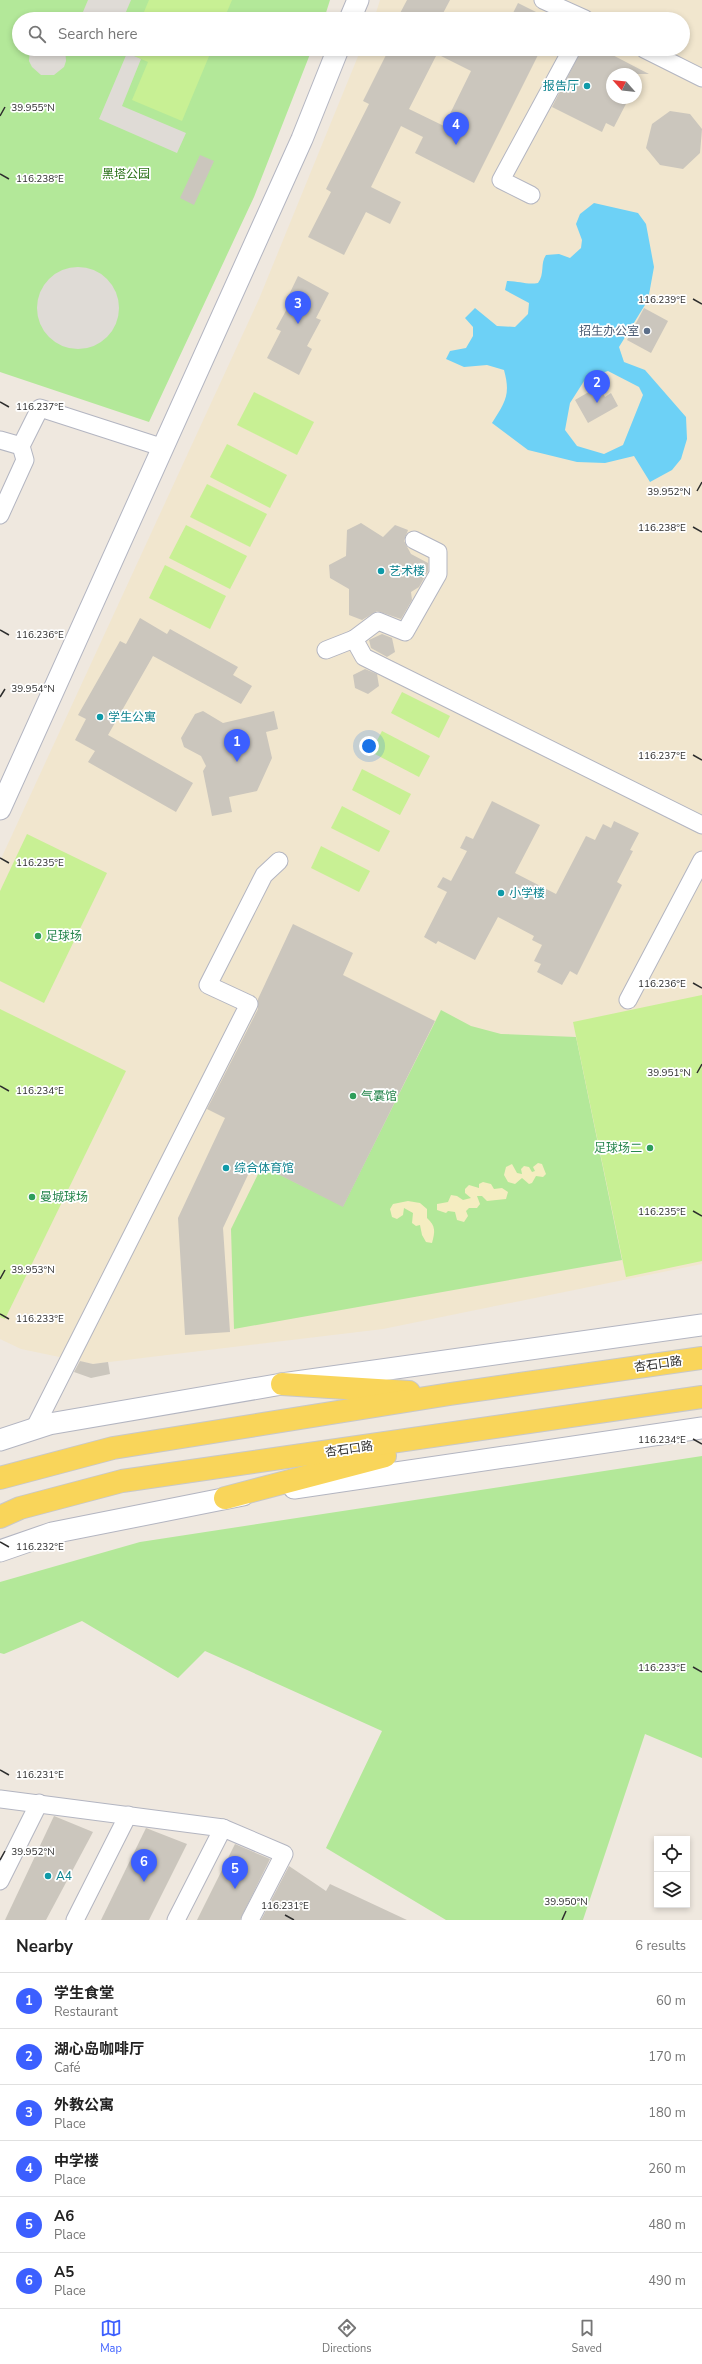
<!DOCTYPE html>
<html lang="en">
<head>
<meta charset="utf-8">
<style>
  body { margin:0; font-family:"Nunito Sans","Noto Sans SC",sans-serif; background:#f2f2f2; color:#222 }
  .controls { position:absolute; right:12px; bottom:12px; display:grid; overflow:hidden; border-radius:0px; box-shadow:0 2px 6px #0003 }
  .controls button { width:36px; height:36px; display:grid; place-items:center; padding:0; border:0; border-bottom:1px solid #e0e0e0; background:#fff; color:#222; font:20px sans-serif }
  .compass { position:absolute; left:606px; top:68px; width:36px; height:36px; border-radius:50%; background:#fff; box-shadow:0 2px 6px #0003; rotate:297deg }
  .you { position:absolute; left:369px; top:746px; width:14px; height:14px; margin:-10px; border:3px solid #fff; border-radius:50%; background:#1a73e8; box-shadow:0 0 0 6px #1a73e833 }
  .badge { display:grid; place-items:center; width:26px; height:26px; border-radius:50%; background:#3c5fff; color:#fff; font-size:13px; font-weight:700 }
  .pin { position:absolute; translate:-50% -33px; filter:drop-shadow(0 1px 2px #0008) }
  .pin::after { content:''; position:absolute; top:21px; width:14px; height:12px; background:inherit; clip-path:polygon(0 0,100% 0,50% 100%) }
  .list { margin:0; padding:0; list-style:none }
  h2 { display:flex; justify-content:space-between; align-items:center; height:52px; margin:0; padding:0 16px; font-size:17px }
  h2 small { font-size:13px; font-weight:400; color:#767676 }
  .list li { display:grid; grid-template-columns:26px 1fr auto; gap:12px; align-items:center; box-sizing:border-box; height:56px; padding:0 16px; border-top:1px solid #e0e0e0 }
  .list b { display:block; font-size:15px; white-space:nowrap }
  .list p { margin:0; font-size:13px; white-space:nowrap; color:#767676 }
  .list em { font-size:13px; font-style:normal; color:#767676 }
  .icon { flex:none; width:22px; height:22px; fill:none; stroke:currentColor; stroke-width:2; stroke-linecap:round; stroke-linejoin:round }
  .map { position:relative; flex:none; width:702px; height:1920px; overflow:hidden }
  .search { position:absolute; background:#fff; box-shadow:0 2px 6px #0003; left:12px; right:12px; top:12px; height:44px; display:flex; align-items:center; gap:10px; box-sizing:border-box; padding:0 14px; border-radius:22px; color:#767676; font-size:15px }
  .sheet { height:388px; background:#fff }
  nav { display:flex; justify-content:space-around; align-items:center; box-sizing:border-box; height:56px; border-top:1px solid #e0e0e0; background:#fff; font-size:11px; color:#767676 }
  nav a { display:grid; justify-items:center; gap:2px }
  nav .on { color:#3c5fff }
  .map>svg:first-child { display:block }
  .education { fill:#f1e6ce; fill-rule:evenodd }
  .green { fill:#b3e899 }
  .sand { fill:#f5edc1 }
  .pitch { fill:#c8f094 }
  .plaza { fill:#dfdbd6 }
  .water { fill:#6dd1f6; fill-rule:evenodd }
  .building { fill:#cbc6bd; fill-rule:evenodd }
  .lines { fill:none; stroke-linecap:round; stroke-linejoin:round }
  .minor-casing { stroke:#b3b5c1; stroke-width:19 }
  .tertiary-casing { stroke:#b3b5c1; stroke-width:23 }
  .primary-casing { stroke:#c8c8c8; stroke-width:24 }
  .minor { stroke:#fff; stroke-width:17 }
  .tertiary { stroke:#fff; stroke-width:21 }
  .primary { stroke:#f9d55a; stroke-width:22 }
  .ticks { fill:none; stroke:#2d2d2d; stroke-width:1.5 }
  .culture-dot { fill:#0f9aa8; stroke:#fff; stroke-width:1.5 }
  .service-dot { fill:#5c6f8a; stroke:#fff; stroke-width:1.5 }
  .leisure-dot { fill:#2e9e5b; stroke:#fff; stroke-width:1.5 }
  .labels { text-anchor:middle; dominant-baseline:central; stroke-width:3.5; stroke-linejoin:round; paint-order:stroke }
  .culture-label { font-size:12px; fill:#0d838f; stroke:#fff; text-anchor:start }
  .park-label { font-size:12px; fill:#297017; stroke:#fff }
  .service-label { font-size:12px; fill:#4e5e75; stroke:#fff; text-anchor:end }
  .leisure-label { font-size:12px; fill:#27864d; stroke:#fff; text-anchor:start }
  .street-label { font-size:12px; fill:#2d2d2d; stroke:#fff }
  .ticks-label { font-size:10px; text-anchor:middle; fill:#2d2d2d; stroke:#fff; stroke-width:3.5; stroke-linejoin:round; paint-order:stroke }
</style>
</head>
<body>
<div class="map">
<svg width="702" height="1920" viewBox="0 0 702 1920">
  <rect width="100%" height="100%" fill="#efe8df"/>
  <!-- education -->
  <path class="education" d="M380,0H702V1264L383,1329L93,1364L21,1349L0,1339V861L259,299L361,49H683V19H374ZM612,74H636V98H612Z"/>
  <!-- green -->
  <g class="green">
    <polygon points="0,0 330,0 324,19 19,19 19,49 312,49 254,197 149,422 0,372"/>
    <polygon points="441,1010 471,1026 501,1034 576,1037 622,1260 234,1329 231,1229 262,1166 343,1206"/>
    <polygon points="702,1456 702,1758 645,1734 583,1920 446,1920 326,1848 382,1731 205,1651 178,1678 82,1621 4,1654 0,1653 0,1582 140,1542"/>
  </g>
  <!-- sand -->
  <g class="sand">
    <polygon points="538,1163 542,1164 546,1174 543,1177 536,1176 532,1183 529,1184 522,1178 515,1184 508,1182 504,1175 506,1167 512,1164 517,1173 522,1174 521,1169 524,1166 529,1167 532,1172 535,1171 533,1167"/>
    <polygon points="483,1182 491,1184 494,1189 502,1188 508,1192 506,1199 487,1201 482,1196 477,1196 480,1204 477,1208 469,1208 466,1211 468,1216 464,1222 457,1220 455,1212 448,1211 446,1213 437,1210 437,1204 448,1202 451,1195 457,1196 463,1200 471,1198 465,1193 465,1189 469,1185 479,1188 479,1184"/>
    <path d="M408,1201L420,1203L427,1209V1218C436,1226 435,1232 432,1243L426,1242L422,1235L420,1225L416,1226L412,1223L413,1213L404,1208L403,1215L397,1219L392,1217L390,1209L393,1204Z"/>
  </g>
  <!-- pitch -->
  <g class="pitch">
    <polygon points="149,0 232,0 224,19 141,19"/>
    <polygon points="129,49 212,49 182,121 132,100 148,62 127,53"/>
    <polygon points="254,392 314,422 297,455 237,425"/>
    <polygon points="227,444 287,475 270,508 210,477"/>
    <polygon points="207,484 267,514 250,547 190,517"/>
    <polygon points="186,525 247,556 230,589 169,558"/>
    <polygon points="165,565 226,596 210,629 149,598"/>
    <polygon points="402,692 450,716 439,738 391,713"/>
    <polygon points="382,731 430,756 419,777 371,752"/>
    <polygon points="362,769 411,794 400,815 352,790"/>
    <polygon points="342,806 390,831 379,852 331,828"/>
    <polygon points="27,834 107,873 44,1003 0,981 0,891"/>
    <polygon points="321,846 370,871 359,892 311,868"/>
    <polygon points="702,995 702,1261 626,1277 573,1022"/>
    <polygon points="0,1009 126,1071 5,1319 0,1317"/>
  </g>
  <!-- plaza -->
  <g class="plaza">
    <polygon points="88,0 131,0 123,19 80,19"/>
    <polygon points="30,49 65,49 66,61 64,67 54,75 41,75 32,67 29,61"/>
    <polygon points="127,53 141,59 122,106 186,133 177,153 99,119"/>
    <circle cx="78" cy="308" r="41"/>
  </g>
  <!-- water -->
  <path class="water" d="M594,203L638,213L646,224L654,267L648,300L619,347L624,362L645,370L686,417L687,439L681,459L672,470L650,482L634,456L605,463L577,462L528,450L492,423C505,402 511,395 504,370L487,365L464,367L446,359L450,351L466,348L473,336V327L465,318L475,308L497,326L515,327L528,314L529,303L505,290L507,281C519,281 527,285 538,283C545,274 540,263 546,255L559,254L570,258L581,248L582,240L576,224L580,214ZM608,371L639,387L643,395L623,445L604,454L577,446L565,430L570,403L586,378Z"/>
  <!-- building -->
  <g class="building">
    <polygon points="407,0 450,0 440,19 397,19"/>
    <polygon points="518,3 550,19 510,19"/>
    <path d="M389,49H541L474,183L415,153L423,137L401,126L371,187L401,202L390,224L366,212L344,255L308,237L331,192L326,189L369,104L363,101ZM437,54L471,71L444,126L409,109Z"/>
    <polygon points="582,49 601,49 649,74 612,74 612,98 629,98 614,127 606,123 602,132 552,107"/>
    <polygon points="670,111 690,114 702,129 700,153 683,169 660,165 646,148 652,124"/>
    <polygon points="200,155 214,161 194,205 180,198"/>
    <polygon points="298,276 329,293 316,318 321,320 307,346 312,349 299,375 267,358 281,331 276,329 289,305 285,303"/>
    <polygon points="644,308 668,321 651,353 627,340"/>
    <polygon points="599,386 605,397 611,393 618,406 588,423 575,400"/>
    <polygon points="361,523 383,537 395,525 408,530 404,541 411,554 428,563 428,571 419,587 411,592 412,600 401,619 377,611 362,620 349,615 349,589 330,578 329,565 346,556 347,530"/>
    <polygon points="140,618 167,634 170,629 238,667 233,675 252,686 241,704 153,656 108,735 193,783 176,812 88,762 95,751 75,740 86,719 78,715 120,641 126,644"/>
    <polygon points="382,634 392,638 395,652 387,657 371,648 369,640"/>
    <polygon points="365,669 377,674 379,686 368,694 355,688 353,675"/>
    <polygon points="203,711 223,723 274,711 278,729 266,732 272,758 257,791 229,797 232,812 212,816 203,771 206,766 201,756 184,747 181,738 195,714"/>
    <polygon points="492,801 540,825 515,873 556,894 586,836 595,840 603,824 611,828 614,821 639,833 630,850 633,851 617,882 622,885 577,975 570,971 562,985 537,972 541,964 534,961 542,945 532,940 534,936 498,917 475,960 438,941 436,944 424,937 447,892 437,887 443,877 451,881 467,851 460,848 466,836 473,839"/>
    <polygon points="293,924 353,953 343,975 435,1021 343,1207 254,1162 223,1228 230,1332 185,1335 178,1218 225,1118 207,1109 258,1009 258,999"/>
    <polygon points="80,1361 93,1364 108,1362 110,1374 91,1378 74,1372"/>
    <polygon points="54,1816 93,1832 46,1920 5,1920"/>
    <polygon points="146,1828 187,1844 149,1920 101,1920"/>
    <polygon points="235,1844 270,1859 240,1920 197,1920"/>
    <polygon points="289,1866 326,1891 330,1884 407,1920 261,1920"/>
  </g>
  <g class="lines">
    <defs>
      <g id="minor">
        <polyline points="543,0 585,19"/>
        <polyline points="644,49 702,78"/>
        <polyline points="531,195 501,180 572,49"/>
        <polyline points="0,440 21,446"/>
        <polyline points="0,515 25,460 21,446 40,408 164,448"/>
        <polyline points="354,639 378,621 405,632 438,574 438,552 414,540"/>
        <polyline points="326,650 354,639 364,657 702,825"/>
        <polyline points="628,1000 702,860"/>
        <polyline points="34,1429 249,1004 208,985 264,875 279,861"/>
        <polyline points="0,1799 223,1828 176,1920"/>
        <polyline points="223,1828 284,1854 250,1920"/>
        <polyline points="0,1881 39,1803"/>
        <polyline points="75,1920 128,1815"/>
      </g>
      <g id="tertiary">
        <polyline points="350,19 358,0"/>
        <polyline points="0,809 302,139 338,49"/>
        <polyline points="0,1440 49,1424 282,1384 702,1325"/>
        <polyline points="294,1488 702,1428"/>
        <polyline points="0,1551 52,1533 243,1495"/>
      </g>
      <g id="primary">
        <polyline points="282,1384 409,1392"/>
        <polyline points="0,1478 113,1448 450,1394 702,1358"/>
        <polyline points="225,1498 385,1456"/>
        <polyline points="0,1517 20,1508 122,1481 702,1397"/>
      </g>
    </defs>
    <!-- minor casing -->
    <use href="#minor" class="minor-casing"/>
    <!-- tertiary casing -->
    <use href="#tertiary" class="tertiary-casing"/>
    <!-- primary casing -->
    <use href="#primary" class="primary-casing"/>
    <!-- minor -->
    <use href="#minor" class="minor"/>
    <!-- tertiary -->
    <use href="#tertiary" class="tertiary"/>
    <!-- primary -->
    <use href="#primary" class="primary"/>
  </g>
  <!-- ticks -->
  <path class="ticks" d="M0,116L5,107M0,174L9,179M693,299L702,304M0,402L9,407M697,491L702,482M693,527L702,532M0,630L9,635M0,697L5,689M693,755L702,760M0,858L9,863M693,983L702,988M697,1073L702,1064M0,1086L9,1091M693,1211L702,1216M0,1279L5,1270M0,1314L9,1319M693,1439L702,1444M0,1542L9,1547M693,1667L702,1672M0,1770L9,1775M0,1860L5,1851M285,1915L294,1920M562,1920L566,1911"/>
  <!-- markers -->
  <g class="culture-dot">
    <circle cx="587" cy="86" r="4"/>
    <circle cx="381" cy="571" r="4"/>
    <circle cx="100" cy="717" r="4"/>
    <circle cx="501" cy="893" r="4"/>
    <circle cx="226" cy="1168" r="4"/>
    <circle cx="48" cy="1876" r="4"/>
  </g>
  <circle class="service-dot" cx="647" cy="331" r="4"/>
  <g class="leisure-dot">
    <circle cx="38" cy="936" r="4"/>
    <circle cx="353" cy="1096" r="4"/>
    <circle cx="650" cy="1148" r="4"/>
    <circle cx="32" cy="1197" r="4"/>
  </g>
  <g class="labels">
    <!-- culture labels -->
    <g class="culture-label">
      <text x="579" y="86" text-anchor="end">报告厅</text>
      <text x="389" y="571">艺术楼</text>
      <text x="108" y="717">学生公寓</text>
      <text x="509" y="893">小学楼</text>
      <text x="234" y="1168">综合体育馆</text>
      <text x="56" y="1876">A4</text>
    </g>
    <!-- park labels -->
    <g class="park-label">
      <text x="126" y="174">黑塔公园</text>
    </g>
    <!-- service labels -->
    <g class="service-label">
      <text x="639" y="331">招生办公室</text>
    </g>
    <!-- leisure labels -->
    <g class="leisure-label">
      <text x="46" y="936">足球场</text>
      <text x="361" y="1096">气囊馆</text>
      <text x="642" y="1148" text-anchor="end">足球场二</text>
      <text x="40" y="1197">曼城球场</text>
    </g>
    <!-- street labels -->
    <g class="street-label">
      <text transform="translate(658 1364) rotate(-8)">杏石口路</text>
      <text transform="translate(349 1449) rotate(-8)">杏石口路</text>
    </g>
  </g>
  <g class="ticks-label">
    <text x="33" y="111">39.955°N</text>
    <text x="40" y="182">116.238°E</text>
    <text x="662" y="303">116.239°E</text>
    <text x="40" y="410">116.237°E</text>
    <text x="669" y="495">39.952°N</text>
    <text x="662" y="531">116.238°E</text>
    <text x="40" y="638">116.236°E</text>
    <text x="33" y="692">39.954°N</text>
    <text x="662" y="759">116.237°E</text>
    <text x="40" y="866">116.235°E</text>
    <text x="662" y="987">116.236°E</text>
    <text x="669" y="1076">39.951°N</text>
    <text x="40" y="1094">116.234°E</text>
    <text x="662" y="1215">116.235°E</text>
    <text x="33" y="1273">39.953°N</text>
    <text x="40" y="1322">116.233°E</text>
    <text x="662" y="1443">116.234°E</text>
    <text x="40" y="1550">116.232°E</text>
    <text x="662" y="1671">116.233°E</text>
    <text x="40" y="1778">116.231°E</text>
    <text x="33" y="1855">39.952°N</text>
    <text x="566" y="1905">39.950°N</text>
    <text x="285" y="1909">116.231°E</text>
  </g>
</svg>
<div class="controls">
<button><svg class="icon" aria-label="locate" viewBox="0 0 24 24"><circle cx="12" cy="12" r="6"/><path d="M12 2v4M12 18v4M2 12h4M18 12h4"/></svg></button>
<button><svg class="icon" aria-label="layers" viewBox="0 0 24 24"><path d="M12 4l9 5-9 5-9-5zM3 14l9 5 9-5"/></svg></button>
</div>
<svg class="compass" viewBox="-18 -18 36 36"><path d="M0-13l5 13h-10z" fill="#e53935"/><path d="M0 13l5-13h-10z" fill="#767676"/></svg>
<div class="you"></div>
<div class="pin badge" style="left:237px;top:762px">1</div>
<div class="pin badge" style="left:597px;top:403px">2</div>
<div class="pin badge" style="left:298px;top:324px">3</div>
<div class="pin badge" style="left:456px;top:145px">4</div>
<div class="pin badge" style="left:235px;top:1889px">5</div>
<div class="pin badge" style="left:144px;top:1882px">6</div>
<div class="search"><svg class="icon" aria-label="search" viewBox="0 0 24 24"><circle cx="10" cy="10" r="6"/><path d="M15 15l6 6"/></svg>Search here</div>
</div>
<section class="sheet">
<h2>Nearby<small>6 results</small></h2>
<ul class="list">
<li><span class="badge">1</span><div><b>学生食堂</b><p>Restaurant</p></div><em>60 m</em></li>
<li><span class="badge">2</span><div><b>湖心岛咖啡厅</b><p>Café</p></div><em>170 m</em></li>
<li><span class="badge">3</span><div><b>外教公寓</b><p>Place</p></div><em>180 m</em></li>
<li><span class="badge">4</span><div><b>中学楼</b><p>Place</p></div><em>260 m</em></li>
<li><span class="badge">5</span><div><b>A6</b><p>Place</p></div><em>480 m</em></li>
<li><span class="badge">6</span><div><b>A5</b><p>Place</p></div><em>490 m</em></li>
</ul>
</section>
<nav>
<a class="on"><svg class="icon" aria-label="map" viewBox="0 0 24 24"><path d="M3 6l6-2 6 2 6-2v14l-6 2-6-2-6 2zM9 4v14M15 6v14"/></svg>Map</a>
<a><svg class="icon" aria-label="directions" viewBox="0 0 24 24"><path d="M12 3l9 9-9 9-9-9zM9 14v-3h6M13 9l2 2-2 2"/></svg>Directions</a>
<a><svg class="icon" aria-label="saved" viewBox="0 0 24 24"><path d="M7 4h10v16l-5-4-5 4z"/></svg>Saved</a>
</nav>
</body>
</html>
